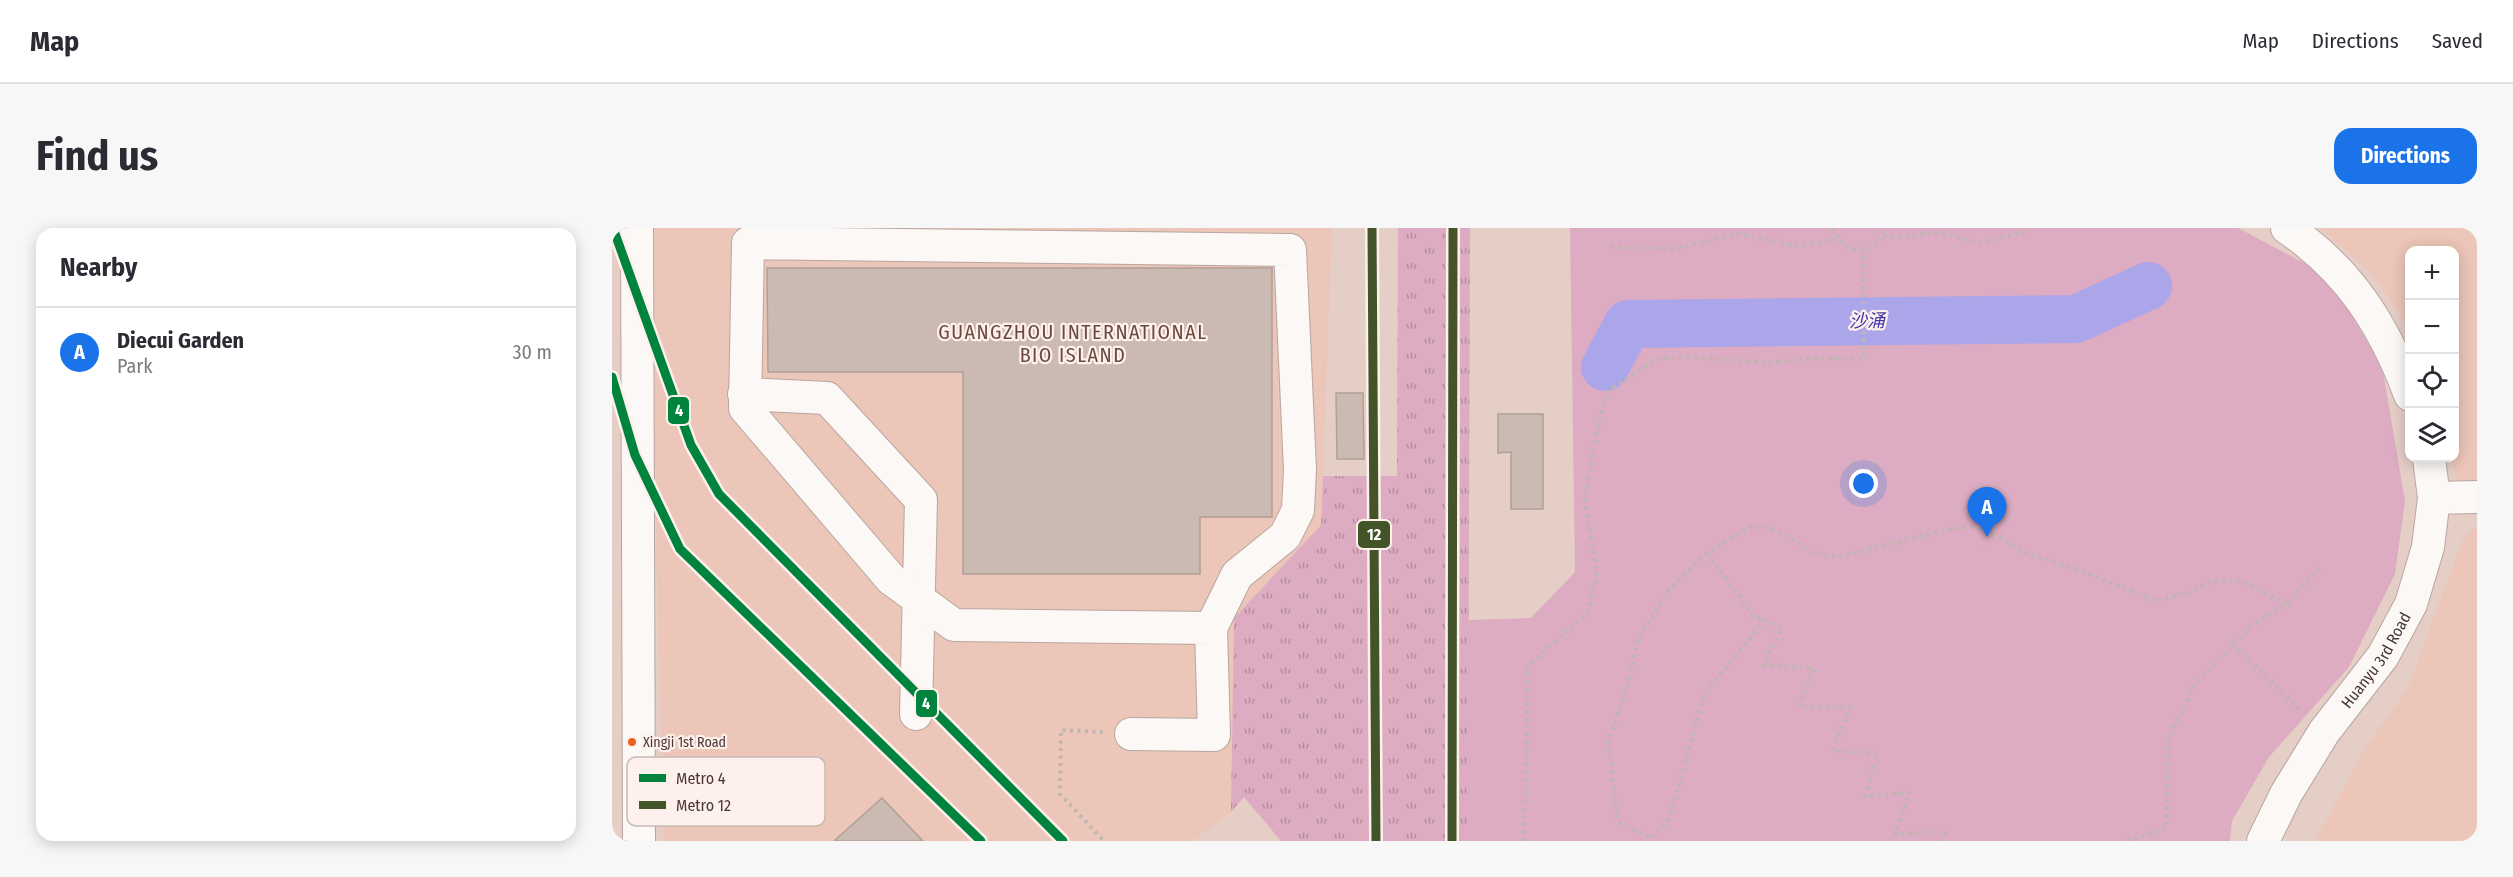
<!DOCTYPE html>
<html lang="en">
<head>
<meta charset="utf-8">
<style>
  body { margin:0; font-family:"Fira Sans Condensed","Noto Sans SC",sans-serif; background:#f7f7f7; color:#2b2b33 }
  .controls { position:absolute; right:18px; top:18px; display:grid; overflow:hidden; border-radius:12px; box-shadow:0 3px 15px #0003 }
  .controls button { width:54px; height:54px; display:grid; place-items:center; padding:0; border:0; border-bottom:2px solid #e1e1e2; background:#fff; color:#2b2b33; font:30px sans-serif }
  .you { position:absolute; left:1252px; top:256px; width:21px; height:21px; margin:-15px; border:4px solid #fff; border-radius:50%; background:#1a73e8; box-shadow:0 0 0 9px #1a73e833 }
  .badge { display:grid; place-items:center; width:39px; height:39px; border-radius:50%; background:#1a73e8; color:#fff; font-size:20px; font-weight:700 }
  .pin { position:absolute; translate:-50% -50px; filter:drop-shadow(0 2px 3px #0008) }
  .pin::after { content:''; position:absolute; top:32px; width:21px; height:18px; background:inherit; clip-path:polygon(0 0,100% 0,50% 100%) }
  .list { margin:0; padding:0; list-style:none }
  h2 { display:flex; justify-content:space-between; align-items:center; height:78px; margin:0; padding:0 24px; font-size:26px }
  h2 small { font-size:20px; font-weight:400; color:#7c7c81 }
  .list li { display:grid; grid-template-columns:39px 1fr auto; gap:18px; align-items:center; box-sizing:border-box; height:90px; padding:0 24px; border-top:2px solid #e1e1e2 }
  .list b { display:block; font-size:22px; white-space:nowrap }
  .list p { margin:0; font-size:20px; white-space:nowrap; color:#7c7c81 }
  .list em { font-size:20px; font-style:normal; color:#7c7c81 }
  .icon { flex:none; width:33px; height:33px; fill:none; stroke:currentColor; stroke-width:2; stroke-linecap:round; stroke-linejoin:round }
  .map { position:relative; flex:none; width:1865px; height:613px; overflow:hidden; border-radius:18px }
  header { display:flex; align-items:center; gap:36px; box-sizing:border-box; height:84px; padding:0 30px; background:#fff; border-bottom:2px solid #e1e1e2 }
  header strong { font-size:28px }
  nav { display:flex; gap:33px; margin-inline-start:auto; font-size:21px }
  .intro { display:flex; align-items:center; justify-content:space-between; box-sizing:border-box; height:144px; padding:0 36px }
  h1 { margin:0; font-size:42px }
  .button { padding:15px 27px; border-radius:18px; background:#1a73e8; color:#fff; font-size:21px; font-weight:700 }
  main { display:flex; gap:36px; padding:0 36px }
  aside { flex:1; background:#fff; border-radius:18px; box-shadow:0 3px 15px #0003 }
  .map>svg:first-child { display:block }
  .built { fill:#ecc6b8 }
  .grass { fill:url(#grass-tufts) }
  .park { fill:#ddacc2 }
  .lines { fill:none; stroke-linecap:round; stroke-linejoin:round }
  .river { stroke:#aba5e9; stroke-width:48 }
  .building { fill:#cabab1; stroke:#b0a097; stroke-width:1.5 }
  .minor-casing { stroke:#b8a6a0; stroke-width:34 }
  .path { stroke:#bfb6b2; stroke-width:4; stroke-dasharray:3 4.5; stroke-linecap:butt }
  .minor { stroke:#fbf8f6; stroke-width:32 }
  .metro-1-casing { stroke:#fef0ec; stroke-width:14 }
  .metro-2-casing { stroke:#fef0ec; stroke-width:14 }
  .metro-1 { stroke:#00843d; stroke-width:9 }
  .metro-2 { stroke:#435428; stroke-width:9 }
  .bus-dot { fill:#ea6323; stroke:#fef0ec; stroke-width:2 }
  .labels { text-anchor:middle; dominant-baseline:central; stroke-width:4.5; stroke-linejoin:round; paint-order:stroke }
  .bus-label { font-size:14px; fill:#493832; stroke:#fef0ec; text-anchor:start }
  .street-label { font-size:16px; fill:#493832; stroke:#fef0ec }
  .water-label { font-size:18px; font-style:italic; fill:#4235a7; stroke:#fef0ec }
  .quarter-label { font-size:20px; letter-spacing:1.5px; fill:#6c493c; stroke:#fef0ec }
  .key { fill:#fef0ec; stroke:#c8b9b4; stroke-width:1.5 }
  .key-label { font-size:16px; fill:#493832 }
  .line-badge { stroke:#fef0ec; stroke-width:2 }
  .badge-label { font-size:16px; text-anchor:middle; font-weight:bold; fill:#fff }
</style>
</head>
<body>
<header>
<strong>Map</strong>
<nav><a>Map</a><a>Directions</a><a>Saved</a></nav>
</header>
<div class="intro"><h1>Find us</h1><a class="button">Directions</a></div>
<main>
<aside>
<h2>Nearby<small></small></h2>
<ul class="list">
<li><span class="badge">A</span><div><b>Diecui Garden</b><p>Park</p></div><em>30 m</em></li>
</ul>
</aside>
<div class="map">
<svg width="1865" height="613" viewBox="0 0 1865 613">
  <defs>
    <pattern id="grass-tufts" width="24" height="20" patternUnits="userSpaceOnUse" patternTransform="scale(1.5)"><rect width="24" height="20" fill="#ddacc2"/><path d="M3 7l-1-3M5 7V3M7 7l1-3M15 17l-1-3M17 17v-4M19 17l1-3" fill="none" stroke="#b58d9e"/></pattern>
  </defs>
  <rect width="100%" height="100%" fill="#e5cec6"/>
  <!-- built -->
  <g class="built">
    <polygon points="39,0 720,0 709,297 623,390 619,584 581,613 52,613 41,199"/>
    <polygon points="1708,0 1865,0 1865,254 1846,254 1839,230 1842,230 1842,22 1798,22 1797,99 1758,44"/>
    <polygon points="1865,299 1865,613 1703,613 1754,519 1795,462 1852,309"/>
  </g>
  <!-- grass -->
  <polygon class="grass" points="786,0 858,0 856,613 669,613 632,569 619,584 622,390 709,297 711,248 785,248"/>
  <!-- park -->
  <polygon class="park" points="958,0 1626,0 1715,47 1770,138 1793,273 1783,346 1737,439 1657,529 1620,593 1618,613 856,613 856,392 919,390 963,344"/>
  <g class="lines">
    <!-- river -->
    <polyline class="river" points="993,139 1016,96 1464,91 1536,58"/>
  </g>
  <!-- building -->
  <g class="building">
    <polygon points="155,40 660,40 660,289 588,289 588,346 351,346 351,144 156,144"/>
    <polygon points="724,165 751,165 752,231 725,231"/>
    <polygon points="886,186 931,186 931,281 899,281 899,224 886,225"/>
    <polygon points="270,570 311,613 222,613"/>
  </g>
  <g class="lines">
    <defs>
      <g id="minor">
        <polyline points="25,0 27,613"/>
        <path d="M1675,0C1737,42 1772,97 1798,167"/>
        <polyline points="132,166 215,170 309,272 304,486"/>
        <polyline points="1822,270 1865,269"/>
        <polyline points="519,506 602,507 599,400 625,347 673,308 686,282 688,242 678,22 136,15 133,180 279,351 342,397 599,400"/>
        <path id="s1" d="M1651,613L1674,566L1712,504L1771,428L1799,376L1816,319L1822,270L1817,230"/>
      </g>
    </defs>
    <!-- minor casing -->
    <use href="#minor" class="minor-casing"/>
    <!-- path -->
    <g class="path">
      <path d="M1221,0C1227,14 1236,21 1251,23L1266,16L1273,0"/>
      <polyline points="1271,8 1292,9 1323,4 1368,15 1416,3 1416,0"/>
      <polyline points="999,19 1061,21 1127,6 1187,18 1227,11"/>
      <polyline points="1095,325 1141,387 1170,400 1151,437 1202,440 1187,479 1238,479 1221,522 1266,526 1253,568 1298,565 1283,606 1334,604 1331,613"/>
      <polyline points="1153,392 1093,465 1056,594 1039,610 1006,594 996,512 1013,467 1026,411 1056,363 1095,325 1138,299 1154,299 1175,308 1200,325 1227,329 1330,303 1361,299 1392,311 1413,325 1467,342 1543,373 1578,364 1599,353 1630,353 1675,376"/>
      <polyline points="1621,416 1691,485"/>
      <polyline points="491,504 449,502 448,566 492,613"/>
      <polyline points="912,613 916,438 975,385 985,347 973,272 984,207 995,163 1048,130 1084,129 1156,135 1203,130 1252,131 1251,23"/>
      <polyline points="1515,613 1554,601 1557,510 1584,454 1639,398 1675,376 1707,341"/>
    </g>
    <!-- minor -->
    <use href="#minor" class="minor"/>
    <defs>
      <g id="metro-1">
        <polyline points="1,0 79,217 107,266 451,613"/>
        <polyline points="0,149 23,227 68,321 369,613"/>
      </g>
      <g id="metro-2">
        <polyline points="760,0 764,613"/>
        <polyline points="840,613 841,0"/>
      </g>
    </defs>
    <!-- metro-1 casing -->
    <use href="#metro-1" class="metro-1-casing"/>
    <!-- metro-2 casing -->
    <use href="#metro-2" class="metro-2-casing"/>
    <!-- metro-1 -->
    <use href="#metro-1" class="metro-1"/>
    <!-- metro-2 -->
    <use href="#metro-2" class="metro-2"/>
  </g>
  <!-- markers -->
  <circle class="bus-dot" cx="20" cy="514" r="5"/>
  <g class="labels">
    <!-- bus labels -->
    <g class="bus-label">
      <text x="31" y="514">Xingji 1st Road</text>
    </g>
    <!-- street labels -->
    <g class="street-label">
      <text stroke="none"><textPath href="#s1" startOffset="214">Huanyu 3rd Road</textPath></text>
    </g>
    <!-- water labels -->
    <g class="water-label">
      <text transform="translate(1255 93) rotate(-1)">沙涌</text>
    </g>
    <!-- quarter labels -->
    <g class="quarter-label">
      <text x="461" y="104">GUANGZHOU INTERNATIONAL<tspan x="461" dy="23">BIO ISLAND</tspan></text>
    </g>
  </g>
  <!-- legend -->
  <rect x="15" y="529" width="198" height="69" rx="9" class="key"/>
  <rect x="27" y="546" width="27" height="8" fill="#00843d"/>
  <rect x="27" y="573" width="27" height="8" fill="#435428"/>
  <g class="key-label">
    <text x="64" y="556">Metro 4</text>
    <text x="64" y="583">Metro 12</text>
  </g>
  <g class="line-badge">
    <rect x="55" y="168" width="23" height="29" rx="6" fill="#00843d"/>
    <rect x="745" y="292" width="34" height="29" rx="6" fill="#435428"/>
    <rect x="303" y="461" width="23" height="29" rx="6" fill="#00843d"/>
  </g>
  <g class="badge-label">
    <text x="67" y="188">4</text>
    <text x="762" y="312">12</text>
    <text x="314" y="481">4</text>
  </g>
</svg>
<div class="controls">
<button>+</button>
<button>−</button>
<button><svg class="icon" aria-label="locate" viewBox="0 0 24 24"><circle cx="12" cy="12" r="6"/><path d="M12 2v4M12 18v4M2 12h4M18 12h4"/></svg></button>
<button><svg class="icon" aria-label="layers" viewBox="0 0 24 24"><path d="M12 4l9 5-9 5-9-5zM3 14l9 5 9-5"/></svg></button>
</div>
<div class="you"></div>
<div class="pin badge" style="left:1375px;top:309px">A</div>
</div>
</main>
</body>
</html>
